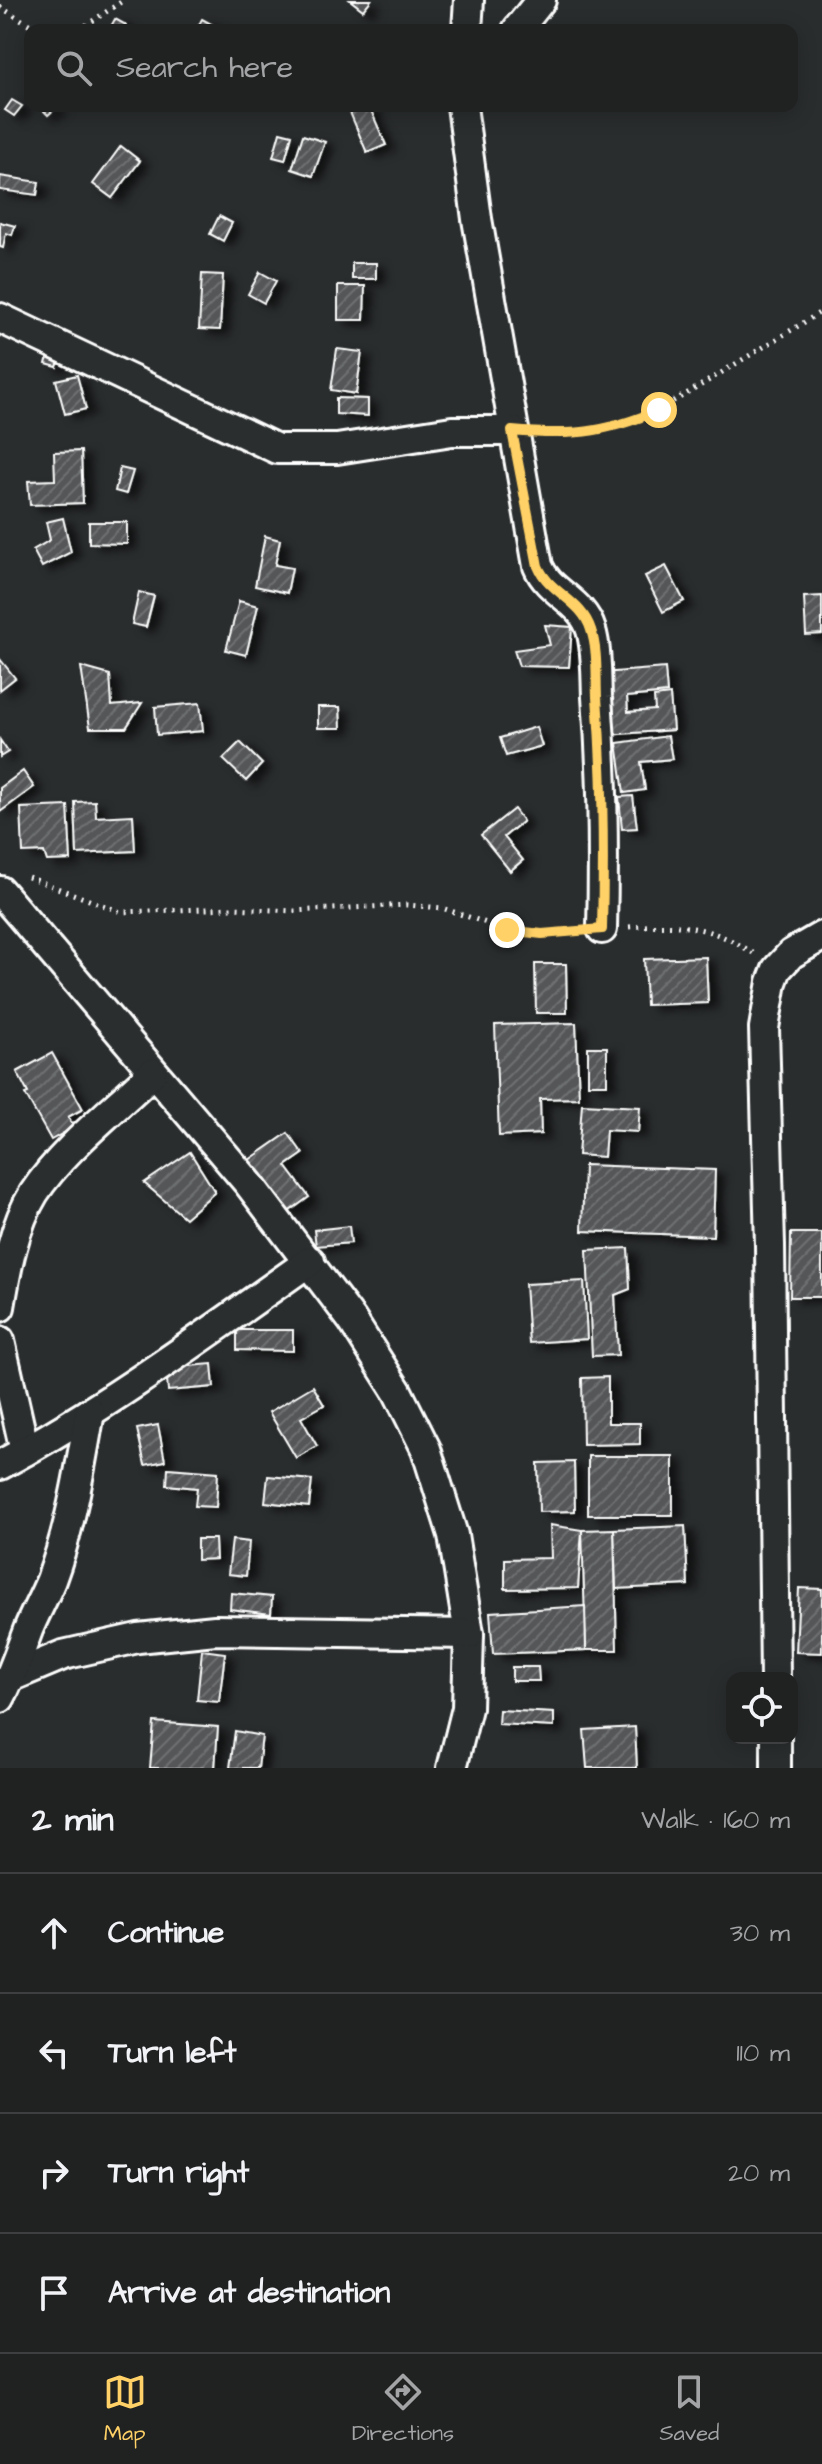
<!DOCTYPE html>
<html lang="en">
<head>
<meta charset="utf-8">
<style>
  body { margin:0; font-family:"Architects Daughter",sans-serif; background:#282a2a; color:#f1f3f6 }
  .controls { position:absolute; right:24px; bottom:24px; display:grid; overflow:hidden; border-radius:16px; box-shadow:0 4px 20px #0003 }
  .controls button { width:72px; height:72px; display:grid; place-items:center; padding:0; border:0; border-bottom:2px solid #3d3f40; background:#202222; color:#f1f3f6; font:40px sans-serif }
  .stop { position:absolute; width:24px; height:24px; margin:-18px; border:6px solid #ffd166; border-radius:50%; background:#fff }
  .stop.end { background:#ffd166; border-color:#fff; box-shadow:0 2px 8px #0008 }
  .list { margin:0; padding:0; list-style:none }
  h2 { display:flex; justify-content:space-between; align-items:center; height:104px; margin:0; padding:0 32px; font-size:34px }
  h2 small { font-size:26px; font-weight:400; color:#a2a4a5 }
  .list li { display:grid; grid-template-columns:52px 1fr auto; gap:24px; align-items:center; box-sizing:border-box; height:120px; padding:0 32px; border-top:2px solid #3d3f40 }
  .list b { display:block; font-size:30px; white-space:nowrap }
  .list em { font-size:26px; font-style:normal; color:#a2a4a5 }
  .icon { flex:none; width:44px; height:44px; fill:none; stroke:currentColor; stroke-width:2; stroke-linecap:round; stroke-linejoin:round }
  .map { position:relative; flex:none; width:822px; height:1768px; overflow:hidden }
  .search { position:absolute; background:#202222; box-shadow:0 4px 20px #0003; left:24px; right:24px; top:24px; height:88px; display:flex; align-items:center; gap:20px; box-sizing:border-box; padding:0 28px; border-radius:16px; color:#a2a4a5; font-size:30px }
  .sheet { height:584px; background:#202222 }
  nav { display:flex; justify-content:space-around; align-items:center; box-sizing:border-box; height:112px; border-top:2px solid #3d3f40; background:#202222; font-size:22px; color:#a2a4a5 }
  nav a { display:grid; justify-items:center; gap:4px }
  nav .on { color:#ffd166 }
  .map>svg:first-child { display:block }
  .building { fill:url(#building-hatch); stroke:#fff; stroke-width:2; filter:url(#shadow) }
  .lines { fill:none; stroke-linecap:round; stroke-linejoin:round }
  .street-casing { stroke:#fff; stroke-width:34 }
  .path { stroke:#fff; stroke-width:5; stroke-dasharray:2 6; stroke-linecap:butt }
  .street { stroke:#2a2d2e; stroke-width:28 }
  .route { stroke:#ffd166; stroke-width:10 }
</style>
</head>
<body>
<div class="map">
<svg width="822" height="1768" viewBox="0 0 822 1768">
  <defs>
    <pattern id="building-hatch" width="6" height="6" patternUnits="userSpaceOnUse" patternTransform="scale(2)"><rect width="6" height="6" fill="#555758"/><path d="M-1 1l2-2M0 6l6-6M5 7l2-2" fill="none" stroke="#6e7071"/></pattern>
    <filter id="shadow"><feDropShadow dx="9" dy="5" stdDeviation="4" flood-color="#0009"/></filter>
  </defs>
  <rect width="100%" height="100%" fill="#2a2d2e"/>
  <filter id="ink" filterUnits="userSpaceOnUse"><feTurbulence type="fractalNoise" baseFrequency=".0125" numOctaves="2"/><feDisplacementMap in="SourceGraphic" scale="16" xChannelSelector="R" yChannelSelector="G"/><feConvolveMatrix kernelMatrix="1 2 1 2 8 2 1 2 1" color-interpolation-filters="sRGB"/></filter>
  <g filter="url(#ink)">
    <!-- building -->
    <g class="building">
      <polygon points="350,0 371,0 363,10"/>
      <polygon points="115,19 126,25 124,30 109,30"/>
      <polygon points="202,19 222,30 196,30"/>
      <polygon points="12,100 22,106 14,116 5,110"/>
      <polygon points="39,106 58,106 48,115"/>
      <polygon points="359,106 369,106 386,145 367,153 349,110"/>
      <polygon points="280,132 292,135 285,160 273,157"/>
      <polygon points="303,135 325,142 313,176 292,169"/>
      <polygon points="121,146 140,161 112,198 93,184"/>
      <polygon points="0,176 39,182 37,195 0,190"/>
      <polygon points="219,216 232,223 223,241 210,234"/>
      <polygon points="0,222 15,226 12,235 6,233 3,248 0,247"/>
      <rect x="352" y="263" width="24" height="16"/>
      <polygon points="260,272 276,281 264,303 248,294"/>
      <polygon points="202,274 223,275 220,330 199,329"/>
      <polygon points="338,286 365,286 364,320 338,320"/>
      <polygon points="337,349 362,352 356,394 331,390"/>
      <polygon points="49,352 61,356 57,367 46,364"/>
      <polygon points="77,375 86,409 65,414 56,380"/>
      <polygon points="336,398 368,399 368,416 336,414"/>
      <polygon points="81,451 83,503 30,505 28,481 55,480 54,452"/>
      <polygon points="120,468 133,471 126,494 115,491"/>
      <polygon points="63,518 71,552 42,567 33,550 50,540 46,522"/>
      <polygon points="89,522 127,522 127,544 89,543"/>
      <polygon points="265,536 280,540 275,565 292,568 287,593 255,586"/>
      <polygon points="666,566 684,601 663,612 645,576"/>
      <polygon points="139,592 154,596 146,627 132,624"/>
      <polygon points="822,596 822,634 806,635 804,597"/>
      <polygon points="239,601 258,606 246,655 226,650"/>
      <polygon points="545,625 572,627 569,667 519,666 514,650 550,645"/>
      <polygon points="0,659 15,678 0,690"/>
      <polygon points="81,667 110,675 112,706 142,703 126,728 90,728"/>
      <polygon points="665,668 667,693 627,697 628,712 655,710 654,697 670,695 673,730 607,735 602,673"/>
      <polygon points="200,703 203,731 157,735 155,707"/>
      <polygon points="318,707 340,707 341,728 318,728"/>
      <polygon points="536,727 542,746 506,756 500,738"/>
      <polygon points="668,736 672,759 641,762 645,790 624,793 617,743"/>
      <polygon points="0,740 8,752 0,757"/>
      <polygon points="240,742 262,764 246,781 223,759"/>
      <polygon points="23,771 34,787 0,812 0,788"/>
      <polygon points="633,796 637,828 622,829 619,797"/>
      <polygon points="95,801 96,817 133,815 135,851 77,854 75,802"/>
      <polygon points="68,806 71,860 47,861 44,852 23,853 21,808"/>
      <polygon points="514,809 523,821 504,837 523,860 510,871 481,835"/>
      <polygon points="706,957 708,1003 646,1005 644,959"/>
      <polygon points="535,964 566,964 567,1013 536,1013"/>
      <polygon points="576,1023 579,1098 540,1099 541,1134 499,1136 495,1025"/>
      <rect x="588" y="1047" width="19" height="37"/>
      <polygon points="52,1053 83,1109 68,1117 74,1127 51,1140 25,1094 28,1093 17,1072"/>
      <polygon points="582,1104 640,1107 638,1132 606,1130 604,1157 578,1155"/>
      <polygon points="288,1133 303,1154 286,1166 309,1197 287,1213 249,1160"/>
      <polygon points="190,1152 215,1192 185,1218 144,1183"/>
      <polygon points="584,1165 715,1170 713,1236 582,1231"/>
      <polygon points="349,1226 351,1243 316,1246 314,1230"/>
      <polygon points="791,1233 822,1233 822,1297 790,1297"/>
      <polygon points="628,1248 630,1289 615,1295 618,1355 592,1356 587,1250"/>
      <polygon points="584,1281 587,1339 529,1343 525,1284"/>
      <polygon points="237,1330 293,1330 293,1351 237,1350"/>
      <polygon points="212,1364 214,1387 168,1391 166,1368"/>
      <polygon points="608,1377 608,1423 640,1423 640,1444 583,1445 582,1378"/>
      <polygon points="313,1386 324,1405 301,1418 317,1446 296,1458 269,1412"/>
      <polygon points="158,1425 165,1461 145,1465 137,1429"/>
      <rect x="588" y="1456" width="85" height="59"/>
      <polygon points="574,1462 575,1511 539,1512 538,1463"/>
      <polygon points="168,1468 218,1472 216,1507 195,1506 197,1488 167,1485"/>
      <polygon points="268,1476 312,1480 309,1507 265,1502"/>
      <polygon points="550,1525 582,1530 578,1588 505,1589 505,1559 551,1558"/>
      <polygon points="685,1526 688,1585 616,1589 614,1529"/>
      <polygon points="614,1529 617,1650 586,1650 582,1530"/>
      <polygon points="197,1539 215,1539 216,1559 197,1560"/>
      <polygon points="232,1540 249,1542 246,1576 228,1574"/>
      <polygon points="799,1588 822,1589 822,1653 796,1652"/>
      <polygon points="231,1593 272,1597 271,1614 230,1609"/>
      <polygon points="585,1606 586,1650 493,1654 490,1612"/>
      <polygon points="202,1650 225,1653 219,1702 197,1700"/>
      <polygon points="512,1667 538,1667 539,1681 512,1681"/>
      <polygon points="499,1710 554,1713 554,1727 498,1724"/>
      <polygon points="154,1722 218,1727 215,1768 150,1768"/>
      <polygon points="635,1727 637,1768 587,1768 584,1730"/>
      <polygon points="235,1731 262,1736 258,1768 230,1768"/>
    </g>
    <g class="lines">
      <defs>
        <g id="street">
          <polyline points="467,30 469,0"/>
          <polyline points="517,30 541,0"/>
          <path d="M462,106L477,219L538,566C549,593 582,600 591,630C597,650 596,676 597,697C603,774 604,852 602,929"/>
          <polyline points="0,318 277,449 337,449 452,431 512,431"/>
          <polyline points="0,891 249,1184 352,1320 397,1391 426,1449 453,1535 469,1634 467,1708 452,1768"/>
          <path d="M0,1307C6,1270 14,1225 34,1193C63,1149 114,1110 152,1073"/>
          <polyline points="0,1341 25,1451"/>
          <path d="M0,1465C109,1406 209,1332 310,1261"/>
          <polyline points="13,1676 63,1655 138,1638 215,1630 469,1634"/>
          <polyline points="775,1678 770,1245 764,1028 772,982 777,969 791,954 822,936"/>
          <path d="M0,1698C12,1676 19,1654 28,1630C35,1613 44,1597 51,1580C71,1526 80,1469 90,1412"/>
          <polyline points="776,1738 776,1768"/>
        </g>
      </defs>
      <!-- street casing -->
      <use href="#street" class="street-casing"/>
      <!-- path -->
      <g class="path">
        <polyline points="0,7 39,30"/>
        <polyline points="79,30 124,0"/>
        <path d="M543,434C615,440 673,403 732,366C762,348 792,330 822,311"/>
        <polyline points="28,877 121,912 232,908 294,911 407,905 442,908 507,930 542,934 576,931"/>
        <path d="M629,927C679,923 710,925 753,953"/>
      </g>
      <!-- street -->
      <use href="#street" class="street"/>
    </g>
  </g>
  <g class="lines" filter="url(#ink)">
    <!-- route -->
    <path class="route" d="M507,930L542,934L602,929C604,852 603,774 597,697C596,676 598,650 591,630C582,600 549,593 538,566L512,431C571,436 603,434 659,410"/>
  </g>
</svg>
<div class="controls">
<button><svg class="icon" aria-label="locate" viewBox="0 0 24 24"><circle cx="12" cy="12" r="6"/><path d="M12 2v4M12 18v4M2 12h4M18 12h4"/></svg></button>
</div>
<div class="stop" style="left:659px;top:410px"></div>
<div class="stop end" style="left:507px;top:930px"></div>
<div class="search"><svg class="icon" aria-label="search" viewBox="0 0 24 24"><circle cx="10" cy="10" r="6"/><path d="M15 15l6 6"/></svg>Search here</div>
</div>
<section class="sheet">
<h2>2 min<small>Walk · 160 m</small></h2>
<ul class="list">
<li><svg class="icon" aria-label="ahead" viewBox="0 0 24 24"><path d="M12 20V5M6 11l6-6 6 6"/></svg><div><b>Continue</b></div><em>30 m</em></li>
<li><svg class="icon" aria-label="left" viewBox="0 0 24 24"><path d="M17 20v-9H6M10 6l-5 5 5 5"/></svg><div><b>Turn left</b></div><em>110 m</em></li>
<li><svg class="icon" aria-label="right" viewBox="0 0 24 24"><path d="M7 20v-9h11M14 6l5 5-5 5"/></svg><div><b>Turn right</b></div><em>20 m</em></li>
<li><svg class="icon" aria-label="arrive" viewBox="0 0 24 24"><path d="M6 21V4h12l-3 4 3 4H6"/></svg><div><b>Arrive at destination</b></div></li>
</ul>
</section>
<nav>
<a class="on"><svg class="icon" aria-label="map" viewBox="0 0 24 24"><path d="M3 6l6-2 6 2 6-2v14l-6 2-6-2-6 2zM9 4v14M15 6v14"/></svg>Map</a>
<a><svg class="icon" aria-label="directions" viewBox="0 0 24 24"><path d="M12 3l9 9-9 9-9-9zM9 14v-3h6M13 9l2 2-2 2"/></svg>Directions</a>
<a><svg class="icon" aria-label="saved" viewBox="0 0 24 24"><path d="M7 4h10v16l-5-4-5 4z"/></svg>Saved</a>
</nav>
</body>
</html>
